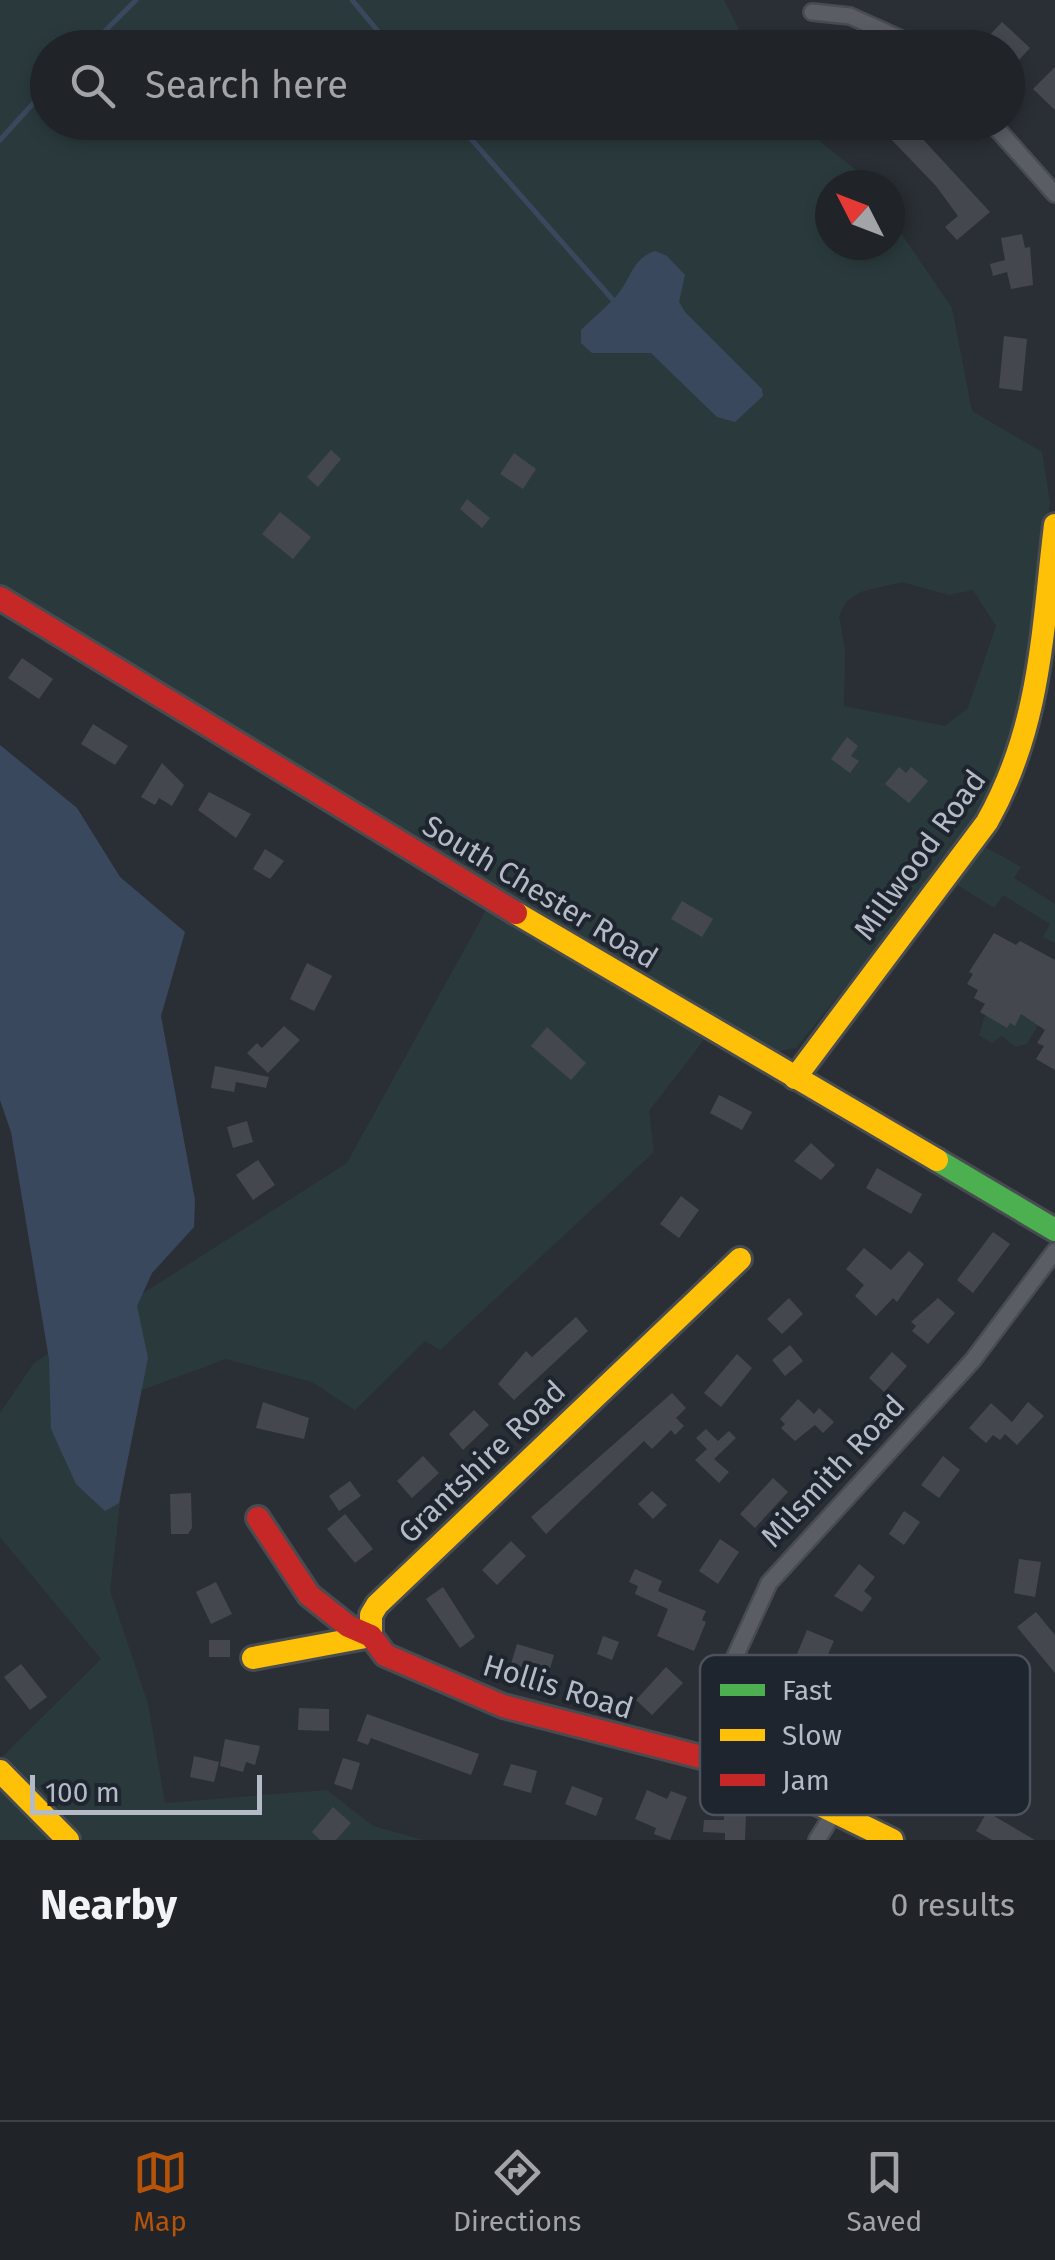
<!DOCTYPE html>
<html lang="en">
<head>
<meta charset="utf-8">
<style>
  body { margin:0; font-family:"Fira Sans",sans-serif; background:#2d2f34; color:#f1f3f6 }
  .compass { position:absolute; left:815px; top:170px; width:90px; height:90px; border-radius:50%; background:#202328; box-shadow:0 5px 15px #0003; rotate:312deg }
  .scale { position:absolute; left:30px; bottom:25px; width:232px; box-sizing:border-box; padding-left:10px; border:5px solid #b4bbc6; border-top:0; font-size:28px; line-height:35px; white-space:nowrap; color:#b4bbc6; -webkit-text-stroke:8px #1e252f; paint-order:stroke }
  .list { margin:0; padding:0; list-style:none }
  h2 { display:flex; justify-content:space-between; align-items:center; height:130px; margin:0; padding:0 40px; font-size:42px }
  h2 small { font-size:32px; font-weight:400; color:#a2a4a8 }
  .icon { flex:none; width:55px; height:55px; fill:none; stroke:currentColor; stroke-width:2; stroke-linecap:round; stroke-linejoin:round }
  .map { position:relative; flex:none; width:1055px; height:1840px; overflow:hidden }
  .search { position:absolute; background:#202328; box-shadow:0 5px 15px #0003; left:30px; right:30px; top:30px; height:110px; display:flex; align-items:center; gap:25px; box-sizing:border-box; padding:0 35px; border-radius:55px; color:#a2a4a8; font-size:38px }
  .sheet { height:280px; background:#202328 }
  nav { display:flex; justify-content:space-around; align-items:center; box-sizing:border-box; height:140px; border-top:2px solid #3d4045; background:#202328; font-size:28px; color:#a2a4a8 }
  nav a { display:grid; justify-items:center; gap:5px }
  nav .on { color:#b45309 }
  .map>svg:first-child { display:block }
  .green { fill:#2a3a3c; fill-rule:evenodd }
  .water { fill:#3a485e }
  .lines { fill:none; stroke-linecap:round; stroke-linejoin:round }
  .stream { stroke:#3a485e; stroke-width:5 }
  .building { fill:#44484e }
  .street-casing { stroke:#484b50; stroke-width:20 }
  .fast-casing { stroke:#484b50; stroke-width:28 }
  .slow-casing { stroke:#484b50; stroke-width:28 }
  .jam-casing { stroke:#484b50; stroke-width:28 }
  .street { stroke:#5a5d64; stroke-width:15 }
  .fast { stroke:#4caf50; stroke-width:22 }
  .slow { stroke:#ffc107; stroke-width:22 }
  .jam { stroke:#c62828; stroke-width:22 }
  .labels { text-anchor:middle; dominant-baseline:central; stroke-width:8; stroke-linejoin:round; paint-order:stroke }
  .street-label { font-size:30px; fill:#b4bbc6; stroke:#1e252f }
  .key { fill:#1e252f; stroke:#4b525c; stroke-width:2.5 }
  .key-label { font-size:28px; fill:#b4bbc6 }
</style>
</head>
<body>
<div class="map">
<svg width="1055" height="1840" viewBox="0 0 1055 1840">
  <rect width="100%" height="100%" fill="#2a2f35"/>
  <!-- green -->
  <g class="green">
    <path d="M0,0H724L748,47L48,48V122L797,123L861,174L868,185H830V245H890V217L952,308L972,411L1042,452L1050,503L1024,713L1010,755L966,837L796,1048L774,1052L620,963L0,588ZM902,582L949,595L973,590L996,626L968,708L945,726L844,706L845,649L839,616L846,602L860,592Z"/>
    <polygon points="983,846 1021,867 1014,878 1055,904 1055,943 1043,937 1050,924 1003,895 994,908 956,884"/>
    <polygon points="491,901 710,1032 649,1111 654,1152 440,1350 425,1341 355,1410 312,1382 226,1359 139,1391 123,1476 110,1591 148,1704 165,1803 327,1790 373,1826 423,1840 84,1840 0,1759 101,1659 0,1537 0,1413 34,1363 347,1163"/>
    <polygon points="1021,1014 1038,1025 1027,1044 1015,1047 1002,1036 992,1043 979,1035 985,1015 1015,1025"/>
    <polygon points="0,1771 68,1840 0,1840"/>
  </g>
  <!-- water -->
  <g class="water">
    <path d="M655,251L667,256L685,275L679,302L685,312L762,389L763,396L735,422L717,417L651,353H592L581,343V330C593,318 607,307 618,294C632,277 632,259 655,251Z"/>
    <polygon points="0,745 77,808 120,877 185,932 161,1016 195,1200 194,1227 152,1273 137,1306 148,1358 119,1503 105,1511 76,1484 51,1429 49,1359 11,1132 0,1100"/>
  </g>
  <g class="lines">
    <!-- stream -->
    <g class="stream">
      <polyline points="352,0 392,48"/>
      <polyline points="88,48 136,0"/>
      <polyline points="456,122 613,300"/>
      <polyline points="0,140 48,87"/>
    </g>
  </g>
  <!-- building -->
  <g class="building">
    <polygon points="1002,22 1030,48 1008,72 1008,48 995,48 986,39"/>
    <polygon points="1055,67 1055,110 1033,89"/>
    <polygon points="898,122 907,122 990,212 957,240 945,227 958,216 936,186 886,134"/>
    <polygon points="1022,234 1025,248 1030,247 1033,285 1011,289 1007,272 993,276 990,264 1005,260 1001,238"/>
    <polygon points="1004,336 1027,339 1022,391 999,388"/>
    <polygon points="331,450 341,459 318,487 307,477"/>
    <polygon points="514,453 536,469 523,489 500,474"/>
    <polygon points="467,499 490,518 482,528 460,509"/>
    <polygon points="280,512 311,537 293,559 262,534"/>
    <polygon points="22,658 53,679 39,699 8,678"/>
    <polygon points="93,724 128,746 115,765 81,744"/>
    <polygon points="847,737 858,746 851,756 859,761 850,773 831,759"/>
    <polygon points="162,763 184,785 172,806 159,798 155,805 141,797"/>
    <polygon points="899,767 906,773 911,767 928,781 909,803 885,784"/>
    <polygon points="209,792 251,814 236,838 198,810"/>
    <polygon points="265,849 284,861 270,879 253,869"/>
    <polygon points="682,901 713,919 702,937 671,919"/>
    <polygon points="994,933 1016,945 1020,941 1055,960 1055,1070 1036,1059 1044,1046 1037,1043 1045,1030 1021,1014 1015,1026 1010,1023 1007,1028 980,1012 985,1004 974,998 978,990 967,984 973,974 969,972"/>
    <polygon points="307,963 332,976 314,1011 290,999"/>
    <polygon points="284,1026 300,1040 268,1073 247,1053 257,1043 262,1048"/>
    <polygon points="547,1027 586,1063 571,1080 531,1046"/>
    <polygon points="215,1066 269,1077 266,1088 236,1082 234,1092 211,1088"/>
    <polygon points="719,1095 752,1112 742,1130 710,1113"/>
    <polygon points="247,1121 253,1142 233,1148 227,1127"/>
    <polygon points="811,1143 835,1165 821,1180 794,1161"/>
    <polygon points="258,1160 275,1185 253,1200 236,1175"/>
    <polygon points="877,1168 922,1194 911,1214 866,1188"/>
    <polygon points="681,1196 699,1210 679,1238 660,1224"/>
    <polygon points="993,1232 1010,1244 973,1293 957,1280"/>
    <polygon points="864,1248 891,1270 909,1251 924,1264 897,1302 893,1298 876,1316 855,1296 864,1285 846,1269"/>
    <polygon points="789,1298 803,1314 782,1334 767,1319"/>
    <polygon points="938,1298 955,1313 928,1344 912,1331 916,1326 911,1322"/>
    <polygon points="576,1317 588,1331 514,1400 498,1384 526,1351 532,1357"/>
    <polygon points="790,1345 803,1361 785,1376 772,1360"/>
    <polygon points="892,1352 907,1366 884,1392 869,1378"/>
    <polygon points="737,1354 752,1368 721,1407 704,1393"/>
    <polygon points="672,1393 686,1408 676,1418 684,1426 675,1435 671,1430 652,1449 644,1441 546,1534 531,1517"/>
    <polygon points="798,1399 814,1414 819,1408 834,1422 823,1433 815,1425 795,1441 781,1428 785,1424 780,1419"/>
    <polygon points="263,1402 309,1418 304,1439 256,1428"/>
    <polygon points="1028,1402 1044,1416 1017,1445 1005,1434 1000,1440 993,1435 986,1443 969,1428 991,1403 1012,1422"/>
    <polygon points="474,1410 489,1425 463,1450 449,1434"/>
    <polygon points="706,1429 718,1441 729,1431 736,1438 714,1459 729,1472 719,1483 695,1460 707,1449 696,1438"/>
    <polygon points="423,1456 439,1473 412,1498 397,1481"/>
    <polygon points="943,1456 960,1470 939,1498 921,1485"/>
    <polygon points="773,1478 788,1492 755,1528 740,1514"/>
    <polygon points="350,1481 361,1496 339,1511 329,1496"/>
    <polygon points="652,1491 667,1505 653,1519 638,1504"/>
    <polygon points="191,1493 192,1528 188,1534 171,1534 170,1494"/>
    <polygon points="904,1511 920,1522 904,1545 889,1534"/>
    <polygon points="345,1514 373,1549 355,1563 327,1529"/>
    <polygon points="720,1539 739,1552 718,1584 699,1571"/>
    <polygon points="511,1541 526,1556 497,1585 482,1570"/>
    <polygon points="1019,1559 1041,1562 1035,1597 1014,1593"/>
    <polygon points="859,1564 875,1577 864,1591 872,1598 862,1612 834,1596"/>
    <polygon points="635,1569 662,1581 658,1591 706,1611 702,1620 706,1622 694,1651 657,1636 668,1609 635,1594 638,1586 629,1582"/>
    <polygon points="216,1582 232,1614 211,1624 196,1592"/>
    <polygon points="443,1587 475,1637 460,1648 426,1599"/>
    <polygon points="1036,1612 1055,1635 1055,1673 1017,1627"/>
    <polygon points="807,1630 834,1641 823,1665 797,1654"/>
    <polygon points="603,1636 619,1642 612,1660 597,1654"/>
    <rect x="209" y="1640" width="21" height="17"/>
    <polygon points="517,1644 554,1655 548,1675 511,1664"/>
    <polygon points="21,1664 47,1697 30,1710 4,1677"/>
    <polygon points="666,1667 683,1683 652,1715 636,1700"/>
    <polygon points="299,1708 329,1709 329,1731 298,1730"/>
    <polygon points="367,1714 479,1754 471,1775 371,1738 368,1745 357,1741"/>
    <polygon points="225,1739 260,1746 255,1765 246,1762 243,1772 220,1766"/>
    <polygon points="194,1756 219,1762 214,1782 190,1777"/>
    <polygon points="343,1758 360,1763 352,1790 334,1784"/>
    <polygon points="511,1764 537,1771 531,1793 503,1785"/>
    <polygon points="930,1782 958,1798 947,1816 921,1798"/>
    <polygon points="572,1786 603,1798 596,1816 565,1804"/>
    <polygon points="647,1790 667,1799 671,1791 687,1797 670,1840 654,1834 656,1828 635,1819"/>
    <polygon points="333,1807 351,1823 336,1840 320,1840 312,1832"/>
    <polygon points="987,1812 1035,1840 992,1840 976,1831"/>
    <polygon points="724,1813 746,1814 745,1840 725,1840 725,1833 703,1832 704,1820 724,1820"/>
  </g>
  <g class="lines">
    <defs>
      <g id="street">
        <polyline points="812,12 850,16 921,48"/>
        <polyline points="991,122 1055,194"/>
        <polyline points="711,1759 729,1670 769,1583 973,1360 1055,1251"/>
        <polyline points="817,1840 835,1811"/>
      </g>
      <polyline id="fast" points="937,1160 1055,1230"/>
      <g id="slow">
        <polyline points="516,913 937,1160"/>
        <path d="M795,1078L987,822C1041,726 1042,632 1055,525"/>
        <polyline points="253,1658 371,1636 371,1615 377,1605 740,1259"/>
        <polyline points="0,1771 68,1840"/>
        <polyline points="771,1781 892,1840"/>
      </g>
      <g id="jam">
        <polyline points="0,598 516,913"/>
        <polyline points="258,1518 309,1595 348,1626 371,1636 385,1655 503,1706 744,1768 771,1781"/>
      </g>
    </defs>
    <!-- street casing -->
    <use href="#street" class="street-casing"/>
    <!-- fast casing -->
    <use href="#fast" class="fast-casing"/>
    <!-- slow casing -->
    <use href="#slow" class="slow-casing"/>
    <!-- jam casing -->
    <use href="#jam" class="jam-casing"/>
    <!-- street -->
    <use href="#street" class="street"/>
    <!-- fast -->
    <use href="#fast" class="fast"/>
    <!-- slow -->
    <use href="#slow" class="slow"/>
    <!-- jam -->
    <use href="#jam" class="jam"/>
  </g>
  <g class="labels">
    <!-- street labels -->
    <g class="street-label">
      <text transform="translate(920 855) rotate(-54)">Millwood Road</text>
      <text transform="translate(540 892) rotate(31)">South Chester Road</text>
      <text transform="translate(482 1462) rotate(-44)">Grantshire Road</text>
      <text transform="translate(833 1471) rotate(-47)">Milsmith Road</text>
      <text transform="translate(558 1687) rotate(17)">Hollis Road</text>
    </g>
  </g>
  <!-- legend -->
  <rect x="700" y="1655" width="330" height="160" rx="15" class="key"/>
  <rect x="720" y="1684" width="45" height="12" fill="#4caf50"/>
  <rect x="720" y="1729" width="45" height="12" fill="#ffc107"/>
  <rect x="720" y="1774" width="45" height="12" fill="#c62828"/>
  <g class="key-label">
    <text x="782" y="1700">Fast</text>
    <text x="782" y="1745">Slow</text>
    <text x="782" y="1790">Jam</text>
  </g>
</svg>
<svg class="compass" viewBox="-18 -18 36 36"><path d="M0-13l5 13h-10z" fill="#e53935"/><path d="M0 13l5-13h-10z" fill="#a2a4a8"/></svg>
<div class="scale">100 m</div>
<div class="search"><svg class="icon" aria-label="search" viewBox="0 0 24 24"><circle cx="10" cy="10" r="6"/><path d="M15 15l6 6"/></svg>Search here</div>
</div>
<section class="sheet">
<h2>Nearby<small>0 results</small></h2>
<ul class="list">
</ul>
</section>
<nav>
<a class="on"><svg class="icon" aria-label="map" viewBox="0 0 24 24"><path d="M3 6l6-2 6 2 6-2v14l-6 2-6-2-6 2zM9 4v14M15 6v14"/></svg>Map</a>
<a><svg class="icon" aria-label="directions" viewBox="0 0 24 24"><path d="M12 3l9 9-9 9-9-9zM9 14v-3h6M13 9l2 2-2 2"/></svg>Directions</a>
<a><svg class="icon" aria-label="saved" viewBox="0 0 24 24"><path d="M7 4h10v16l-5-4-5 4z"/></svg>Saved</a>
</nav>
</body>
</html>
